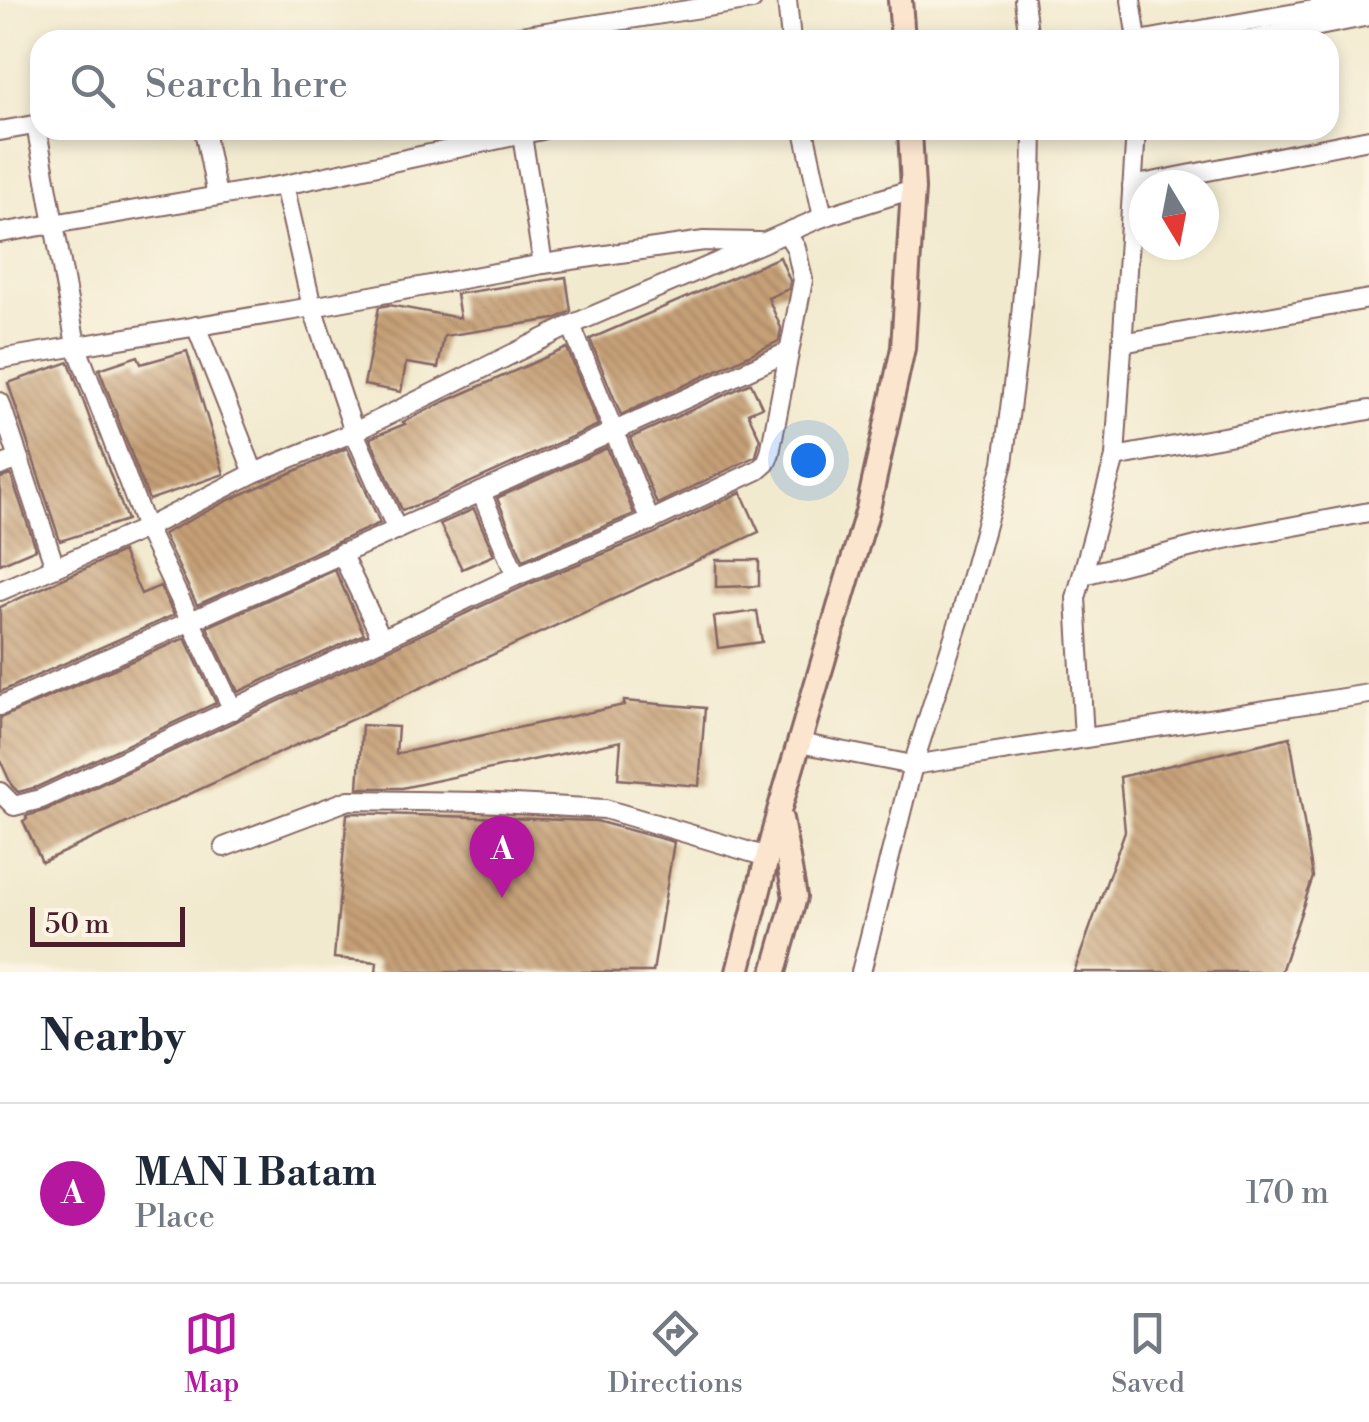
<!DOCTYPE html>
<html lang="en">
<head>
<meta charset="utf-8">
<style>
  body { margin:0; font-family:"Libre Bodoni",serif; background:#f6f6f7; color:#1f2937 }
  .compass { position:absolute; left:1129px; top:170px; width:90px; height:90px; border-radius:50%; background:#fff; box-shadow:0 5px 15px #0003; rotate:170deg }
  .scale { position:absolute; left:30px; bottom:25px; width:155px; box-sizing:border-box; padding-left:10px; border:5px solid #4a1f2b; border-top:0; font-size:28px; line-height:35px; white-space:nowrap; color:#4a1f2b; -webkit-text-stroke:8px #fcf5e5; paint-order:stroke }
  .you { position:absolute; left:808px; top:460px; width:35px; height:35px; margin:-25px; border:8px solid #fff; border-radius:50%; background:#1a73e8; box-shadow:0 0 0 15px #1a73e833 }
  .badge { display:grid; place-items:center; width:65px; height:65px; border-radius:50%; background:#b5179e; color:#fff; font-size:32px; font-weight:700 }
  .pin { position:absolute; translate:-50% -82px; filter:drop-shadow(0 2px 5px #0008) }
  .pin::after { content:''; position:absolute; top:52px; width:35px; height:30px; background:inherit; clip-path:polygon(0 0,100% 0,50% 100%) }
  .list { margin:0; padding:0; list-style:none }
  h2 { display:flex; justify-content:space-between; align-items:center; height:130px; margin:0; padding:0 40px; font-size:42px }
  h2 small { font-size:32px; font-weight:400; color:#747a83 }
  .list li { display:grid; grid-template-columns:65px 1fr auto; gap:30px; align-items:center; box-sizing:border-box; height:180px; padding:0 40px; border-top:2px solid #e0e1e3 }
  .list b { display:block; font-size:38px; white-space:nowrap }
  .list p { margin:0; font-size:32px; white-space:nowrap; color:#747a83 }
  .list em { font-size:32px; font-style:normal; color:#747a83 }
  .icon { flex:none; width:55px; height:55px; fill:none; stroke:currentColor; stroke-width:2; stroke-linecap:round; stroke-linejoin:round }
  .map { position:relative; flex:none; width:1369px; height:972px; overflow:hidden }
  .search { position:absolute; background:#fff; box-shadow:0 5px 15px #0003; left:30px; right:30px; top:30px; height:110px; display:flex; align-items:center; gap:25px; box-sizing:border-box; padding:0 35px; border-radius:30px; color:#747a83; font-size:38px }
  .sheet { height:310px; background:#fff }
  nav { display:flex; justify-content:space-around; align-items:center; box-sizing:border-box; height:140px; border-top:2px solid #e0e1e3; background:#fff; font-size:28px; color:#747a83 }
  nav a { display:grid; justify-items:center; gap:5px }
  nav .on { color:#b5179e }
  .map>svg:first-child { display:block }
  .building { fill:url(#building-back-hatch) }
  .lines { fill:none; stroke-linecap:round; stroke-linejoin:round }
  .street-casing { stroke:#856664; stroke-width:22 }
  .secondary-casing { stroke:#856664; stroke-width:28 }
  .street { stroke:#fff; stroke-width:18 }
  .secondary { stroke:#fbe5cf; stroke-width:22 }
</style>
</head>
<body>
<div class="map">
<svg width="1369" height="972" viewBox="0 0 1369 972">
  <defs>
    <pattern id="building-back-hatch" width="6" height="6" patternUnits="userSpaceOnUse" patternTransform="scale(2.5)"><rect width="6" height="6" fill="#c6a077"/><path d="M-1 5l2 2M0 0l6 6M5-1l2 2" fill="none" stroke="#a38262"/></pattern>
  </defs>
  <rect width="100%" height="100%" fill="#fcf5e5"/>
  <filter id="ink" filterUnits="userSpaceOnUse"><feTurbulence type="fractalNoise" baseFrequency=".01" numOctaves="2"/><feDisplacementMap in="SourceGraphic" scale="20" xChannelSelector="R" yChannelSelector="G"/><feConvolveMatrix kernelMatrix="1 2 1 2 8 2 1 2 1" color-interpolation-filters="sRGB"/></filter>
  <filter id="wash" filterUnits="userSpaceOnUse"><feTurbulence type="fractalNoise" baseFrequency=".0048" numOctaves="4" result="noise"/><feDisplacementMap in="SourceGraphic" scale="40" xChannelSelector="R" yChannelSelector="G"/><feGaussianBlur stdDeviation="2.25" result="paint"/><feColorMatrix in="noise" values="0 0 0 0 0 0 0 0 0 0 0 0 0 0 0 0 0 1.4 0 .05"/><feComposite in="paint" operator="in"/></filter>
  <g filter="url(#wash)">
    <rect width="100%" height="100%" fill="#f2eacf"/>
    <g id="blocks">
      <!-- building -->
      <g class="building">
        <polygon points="780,257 790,281 789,289 768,298 781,328 779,341 621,415 590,339"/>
        <polygon points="566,277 571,311 555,319 444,336 438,368 406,363 401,392 364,385 379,307 389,305 460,318 456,294"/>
        <polygon points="567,348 598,425 429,501 402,510 370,438 405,424 403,422 444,402"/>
        <polygon points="187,351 224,474 149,500 99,369 138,356 141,364"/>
        <polygon points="69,362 127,520 60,541 8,383"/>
        <polygon points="751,383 762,407 748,413 760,439 756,456 657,504 630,438"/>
        <polygon points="347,448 380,523 197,605 163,534 229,500"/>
        <polygon points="607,448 634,514 523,560 497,498"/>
        <polygon points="11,475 36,549 0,564 0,478"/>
        <polygon points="741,492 759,532 42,862 23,821 27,819 26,816 46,810 529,584 655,533"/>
        <polygon points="474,509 494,555 462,569 440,524"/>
        <polygon points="122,552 141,594 160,586 174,615 0,692 0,607"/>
        <polygon points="716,560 759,560 759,586 716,587"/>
        <polygon points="335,570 364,634 238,692 207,627"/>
        <polygon points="757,611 762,642 718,648 714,617"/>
        <polygon points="185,638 216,703 37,787 18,792 12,786 0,760 0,718"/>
        <polygon points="624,701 705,708 699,786 618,779 621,741 402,788 358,788 362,725 398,727 396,754 624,705"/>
        <polygon points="1290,737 1313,877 1281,972 1074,972 1125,831 1120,777"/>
        <polygon points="351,813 596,821 674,842 653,972 376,972 377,962 334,958 347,814"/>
      </g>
    </g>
  </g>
  <g filter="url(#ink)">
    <use href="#blocks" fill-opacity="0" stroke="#856664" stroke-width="2.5"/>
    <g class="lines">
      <defs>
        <g id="street">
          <polyline points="787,0 791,40"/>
          <polyline points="1024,0 1029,40"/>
          <polyline points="1131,0 1137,40"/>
          <polyline points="494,40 752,0"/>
          <polyline points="1145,40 1369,0"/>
          <polyline points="1249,40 1369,16"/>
          <polyline points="36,125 76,345 146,528 233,710"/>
          <polyline points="204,130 217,196"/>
          <polyline points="521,130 543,264"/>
          <polyline points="804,130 823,217"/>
          <polyline points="0,131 40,124"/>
          <polyline points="284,185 312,307 354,432 397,530"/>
          <polyline points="1132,186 1369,139"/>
          <polyline points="0,233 284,185 542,130"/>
          <polyline points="571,325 650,521"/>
          <polyline points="196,326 254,473"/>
          <polyline points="1122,343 1369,299"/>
          <polyline points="0,359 312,307 543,264 704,241 759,242"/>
          <polyline points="0,402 55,567"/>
          <polyline points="1115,457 1369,410"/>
          <polyline points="0,466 19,459"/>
          <polyline points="481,492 516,576"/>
          <polyline points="341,553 382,639"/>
          <polyline points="1083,575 1220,540 1369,512"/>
          <polyline points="0,591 146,528 254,473 354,432 571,325 823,217 913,189"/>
          <polyline points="0,706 481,492 788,352"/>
          <polyline points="1084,738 1076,598 1115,457 1136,130"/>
          <polyline points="799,743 913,765 1369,694"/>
          <polyline points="0,792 14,806 41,799 516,576 650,521 758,470 766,463 770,453 803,280 796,248 787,234"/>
          <polyline points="224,847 349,800 479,802 605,809 767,857"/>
          <polyline points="861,972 913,765 961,615 1003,463 1019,339 1032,188 1033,130"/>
        </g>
        <g id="secondary">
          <polyline points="900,0 903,40"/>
          <polyline points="738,972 779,811 868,509 903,348 913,189 910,130"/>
          <polyline points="774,972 795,897 781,819"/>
        </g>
      </defs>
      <!-- street casing -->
      <use href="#street" class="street-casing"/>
      <!-- secondary casing -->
      <use href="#secondary" class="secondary-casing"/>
      <!-- street -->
      <use href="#street" class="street"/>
      <!-- secondary -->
      <use href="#secondary" class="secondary"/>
    </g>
  </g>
</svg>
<svg class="compass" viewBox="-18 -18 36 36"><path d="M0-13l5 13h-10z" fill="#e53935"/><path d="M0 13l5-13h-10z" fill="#747a83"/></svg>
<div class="scale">50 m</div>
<div class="you"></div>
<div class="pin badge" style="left:502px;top:898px">A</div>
<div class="search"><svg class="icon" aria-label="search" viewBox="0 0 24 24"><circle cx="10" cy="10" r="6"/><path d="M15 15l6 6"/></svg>Search here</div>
</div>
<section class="sheet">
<h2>Nearby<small></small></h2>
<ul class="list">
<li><span class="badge">A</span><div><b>MAN 1 Batam</b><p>Place</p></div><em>170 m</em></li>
</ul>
</section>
<nav>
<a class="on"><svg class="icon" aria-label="map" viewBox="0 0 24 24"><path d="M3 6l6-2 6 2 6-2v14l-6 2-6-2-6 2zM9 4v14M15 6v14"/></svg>Map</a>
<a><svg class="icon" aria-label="directions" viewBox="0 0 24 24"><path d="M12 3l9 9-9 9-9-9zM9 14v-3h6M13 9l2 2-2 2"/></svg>Directions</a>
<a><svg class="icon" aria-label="saved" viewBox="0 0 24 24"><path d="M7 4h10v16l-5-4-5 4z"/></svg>Saved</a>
</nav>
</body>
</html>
